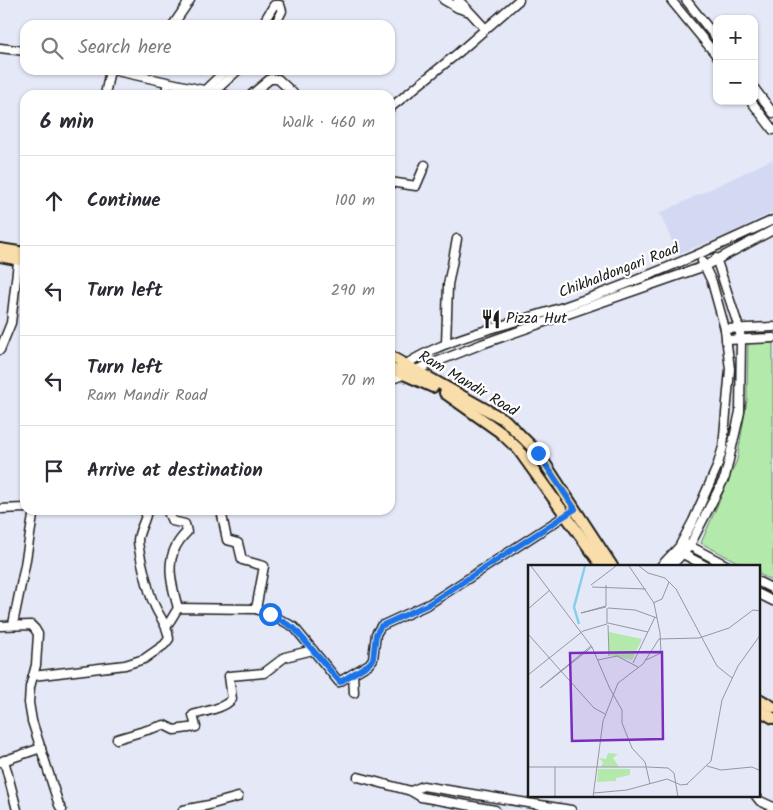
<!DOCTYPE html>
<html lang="en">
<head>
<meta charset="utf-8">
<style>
  body { margin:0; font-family:Kalam,sans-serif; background:#f7f7f7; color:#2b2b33 }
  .controls { position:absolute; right:15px; top:15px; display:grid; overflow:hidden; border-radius:10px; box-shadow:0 1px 4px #0004 }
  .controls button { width:45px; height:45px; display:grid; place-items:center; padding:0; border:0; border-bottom:1px solid #e1e1e2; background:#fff; color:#2b2b33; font:25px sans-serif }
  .stop { position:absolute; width:15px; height:15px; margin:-11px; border:4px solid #1a73e8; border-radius:50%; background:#fff }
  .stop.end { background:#1a73e8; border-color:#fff; box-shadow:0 1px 5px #0008 }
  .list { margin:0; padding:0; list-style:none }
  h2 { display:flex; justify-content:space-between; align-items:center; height:65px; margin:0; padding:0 20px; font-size:21px }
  h2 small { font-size:16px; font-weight:400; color:#7c7c81 }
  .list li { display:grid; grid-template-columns:32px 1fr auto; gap:15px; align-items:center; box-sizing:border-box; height:90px; padding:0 20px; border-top:1px solid #e1e1e2 }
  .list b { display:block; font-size:19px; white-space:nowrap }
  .list p { margin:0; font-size:16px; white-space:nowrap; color:#7c7c81 }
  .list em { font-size:16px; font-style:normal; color:#7c7c81 }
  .icon { flex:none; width:28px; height:28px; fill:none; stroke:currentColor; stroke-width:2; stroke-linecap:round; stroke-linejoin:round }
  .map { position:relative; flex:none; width:773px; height:810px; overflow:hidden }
  .search { position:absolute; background:#fff; box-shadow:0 1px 4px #0004; left:20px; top:20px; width:375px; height:55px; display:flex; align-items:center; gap:12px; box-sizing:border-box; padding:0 18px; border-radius:15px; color:#7c7c81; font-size:19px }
  .panel { position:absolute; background:#fff; box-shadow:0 1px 4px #0004; left:20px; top:90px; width:375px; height:425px; border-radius:15px }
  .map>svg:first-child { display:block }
  .built { fill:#d3d9f2 }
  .green { fill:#b3e9ab; stroke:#688264 }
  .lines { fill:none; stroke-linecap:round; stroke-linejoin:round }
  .minor-casing { stroke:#1c1c1c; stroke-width:11 }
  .major-casing { stroke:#1c1c1c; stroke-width:14 }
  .minor { stroke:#fff; stroke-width:8 }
  .major { stroke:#f9deab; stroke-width:10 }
  .route { stroke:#1a73e8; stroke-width:6 }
  .labels { text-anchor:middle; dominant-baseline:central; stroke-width:4.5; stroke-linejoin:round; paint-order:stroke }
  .street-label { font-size:15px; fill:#1c1c1c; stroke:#fff }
  .poi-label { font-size:15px; fill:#1c1c1c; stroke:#fff; text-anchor:start }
  .inset-river { fill:none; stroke:#88cee9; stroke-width:2.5 }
  .inset-road { fill:none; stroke:#95979f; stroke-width:1 }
  .view { fill:#7b2cbf; fill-opacity:0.15; stroke:#7b2cbf; stroke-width:2.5 }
  .inset-edge { fill:none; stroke:#1c1c1c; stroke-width:2.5 }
</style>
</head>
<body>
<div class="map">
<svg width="773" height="810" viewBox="0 0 773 810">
  <rect width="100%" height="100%" fill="#e5e9f7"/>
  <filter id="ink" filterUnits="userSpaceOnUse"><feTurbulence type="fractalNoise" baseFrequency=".02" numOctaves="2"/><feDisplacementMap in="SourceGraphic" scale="10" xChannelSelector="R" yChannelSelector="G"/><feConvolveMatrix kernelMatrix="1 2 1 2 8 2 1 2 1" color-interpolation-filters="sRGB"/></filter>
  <g filter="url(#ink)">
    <!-- built -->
    <polygon class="built" points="773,159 773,212 730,234 677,254 660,213"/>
    <!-- green -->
    <polygon class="green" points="748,343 773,343 773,581 759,574 759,566 745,566 701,543 737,460 747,400"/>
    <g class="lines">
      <defs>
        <g id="minor">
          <polyline points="444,0 458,8 467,11"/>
          <path d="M458,0C464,4 479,23 486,29"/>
          <polyline points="671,0 717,56"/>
          <polyline points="686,0 717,39"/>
          <polyline points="173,25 190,0"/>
          <polyline points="262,25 274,5 280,5 282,11 275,25"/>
          <polyline points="0,48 25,51"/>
          <polyline points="112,70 226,95"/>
          <polyline points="754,88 773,113"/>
          <polyline points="204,91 226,70"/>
          <polyline points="105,95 110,70"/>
          <polyline points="165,95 168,83"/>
          <polyline points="213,95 214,92 238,70"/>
          <polyline points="251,95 270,79 278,79 295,95"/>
          <polyline points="751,101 773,130"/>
          <polyline points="390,108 458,53 519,0"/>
          <polyline points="390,182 416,186 425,165"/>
          <polyline points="725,329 773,327"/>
          <polyline points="726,340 773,338"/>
          <polyline points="446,344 448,285 457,239"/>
          <polyline points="0,350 11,323 19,254"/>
          <path d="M390,376C436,337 513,325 569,305C639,281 706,252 773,220"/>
          <polyline points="390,380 482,344 705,266 773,230"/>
          <polyline points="0,509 25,508"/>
          <path d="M167,510L172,521L185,524L187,532C163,555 170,579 178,608"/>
          <polyline points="221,510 227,540 238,543 242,560 264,566 256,609"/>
          <polyline points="686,544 728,566"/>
          <polyline points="679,552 706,566"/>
          <polyline points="661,566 679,547 693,521 717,467 723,447 730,369 725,329 712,282 702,261"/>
          <polyline points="671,566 689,547 725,477 740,412 741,339 739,328 716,258"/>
          <polyline points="759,582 773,589"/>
          <polyline points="759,594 773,601"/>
          <polyline points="13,624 25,565 34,510"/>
          <polyline points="0,626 31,625 35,629 38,634 36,665 30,687 29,703 32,721 59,805 62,810"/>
          <polyline points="167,626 178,608 256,609 270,614 294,627 339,682 369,664 373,659 376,634 381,626 429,604 569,513"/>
          <polyline points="353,674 354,693"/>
          <path d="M33,676L125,665L144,659L164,645L169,639C168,625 159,617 154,604C149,595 138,549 138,540C139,529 146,521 147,510"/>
          <path d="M117,739L164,725L174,730L196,727L193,715C205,711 223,709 232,699L229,676L264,673L285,657L313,650"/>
          <polyline points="4,760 17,810"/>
          <polyline points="0,762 41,748"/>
          <polyline points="358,777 411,791 421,797 495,810"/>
          <polyline points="411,791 423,786 571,810"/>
          <polyline points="756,796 760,801 773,807"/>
          <polyline points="183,810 209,805 238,797"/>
        </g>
        <g id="major">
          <polyline points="0,249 25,253"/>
          <polyline points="0,256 25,261"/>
          <polyline points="390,356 505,420 538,453 612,566"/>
          <polyline points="390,368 433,387"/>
          <polyline points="445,393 500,432 518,449 602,566"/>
          <polyline points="759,699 773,707"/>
          <polyline points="759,710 773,718"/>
        </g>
      </defs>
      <!-- minor casing -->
      <use href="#minor" class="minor-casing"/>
      <!-- major casing -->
      <use href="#major" class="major-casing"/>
      <!-- minor -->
      <use href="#minor" class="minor"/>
      <!-- major -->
      <use href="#major" class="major"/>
    </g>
  </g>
  <g class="lines" filter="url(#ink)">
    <!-- route -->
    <polyline class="route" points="270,614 294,628 340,682 369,664 373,659 376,634 381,626 429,604 575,509 538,453"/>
  </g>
  <!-- icons -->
  <defs>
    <symbol id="restaurant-bare" viewBox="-9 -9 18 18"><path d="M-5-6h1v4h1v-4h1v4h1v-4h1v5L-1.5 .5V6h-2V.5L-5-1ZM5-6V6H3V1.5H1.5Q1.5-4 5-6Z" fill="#1c1c1c" stroke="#fff" stroke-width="2.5" paint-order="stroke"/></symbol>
  </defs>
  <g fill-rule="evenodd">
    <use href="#restaurant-bare" x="477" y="305" width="28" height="28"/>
  </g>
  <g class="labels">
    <!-- street labels -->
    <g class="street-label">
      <text transform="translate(619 271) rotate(-21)">Chikhaldongari Road</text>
      <text transform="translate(468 384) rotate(31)">Ram Mandir Road</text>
    </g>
    <!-- poi labels -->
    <g class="poi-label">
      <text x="506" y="319">Pizza Hut</text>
    </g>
  </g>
  <!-- overview -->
  <g transform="translate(528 565)">
    <rect width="232" height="232" fill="#e5e9f7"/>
    <path d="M81,67L114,74L104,95L81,90ZM80,188L90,189L85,193L91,202H73L75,197L71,193L78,194ZM70,204H102V210L88,213V216L69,217Z" fill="#b3e9ab"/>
    <path class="inset-river" d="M51,59L46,42L57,1"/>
    <path class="inset-road" d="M3,1L64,82L82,124L94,145V158L104,183L117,197L122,219M101,1L126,38L132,68L133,88L118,95M111,1L120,8L137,13L148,24L189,101L204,113M63,20L88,1M64,22L118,24M125,38L134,34L141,17M78,42L53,48L78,41V20M80,43L107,45L129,53M0,44L22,25M80,58L120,67M80,60L81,91M0,69L66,143L77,149M63,81L12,123L64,82M70,95L89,91L110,102M105,98L127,52M0,110L55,66L79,59V43M179,201L193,205L224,202L233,206M0,202H119M27,202V232M119,202L140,203L146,208L150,232M158,220L183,196L194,135L210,101L233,69M66,228L99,225L139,214L153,220L160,219M65,232L75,156L90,118L115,99L131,74L171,73L201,63L225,45L233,46"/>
    <path class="view" d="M134,87L135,174L44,176L42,88Z"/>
    <rect width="232" height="232" class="inset-edge"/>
  </g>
</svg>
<div class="controls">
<button>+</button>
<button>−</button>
</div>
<div class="stop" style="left:270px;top:614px"></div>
<div class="stop end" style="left:538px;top:453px"></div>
<div class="search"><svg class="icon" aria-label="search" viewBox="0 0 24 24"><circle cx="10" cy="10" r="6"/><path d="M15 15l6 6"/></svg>Search here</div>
<section class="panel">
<h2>6 min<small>Walk · 460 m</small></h2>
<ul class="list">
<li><svg class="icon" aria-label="ahead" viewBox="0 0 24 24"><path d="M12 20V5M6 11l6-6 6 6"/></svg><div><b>Continue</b></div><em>100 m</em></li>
<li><svg class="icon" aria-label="left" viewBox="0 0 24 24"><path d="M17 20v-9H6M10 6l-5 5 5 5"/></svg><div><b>Turn left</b></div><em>290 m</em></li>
<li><svg class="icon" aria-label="left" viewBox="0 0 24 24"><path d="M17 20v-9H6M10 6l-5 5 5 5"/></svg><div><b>Turn left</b><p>Ram Mandir Road</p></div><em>70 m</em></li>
<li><svg class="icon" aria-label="arrive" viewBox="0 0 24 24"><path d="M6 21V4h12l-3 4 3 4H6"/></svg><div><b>Arrive at destination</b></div></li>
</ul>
</section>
</div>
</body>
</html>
